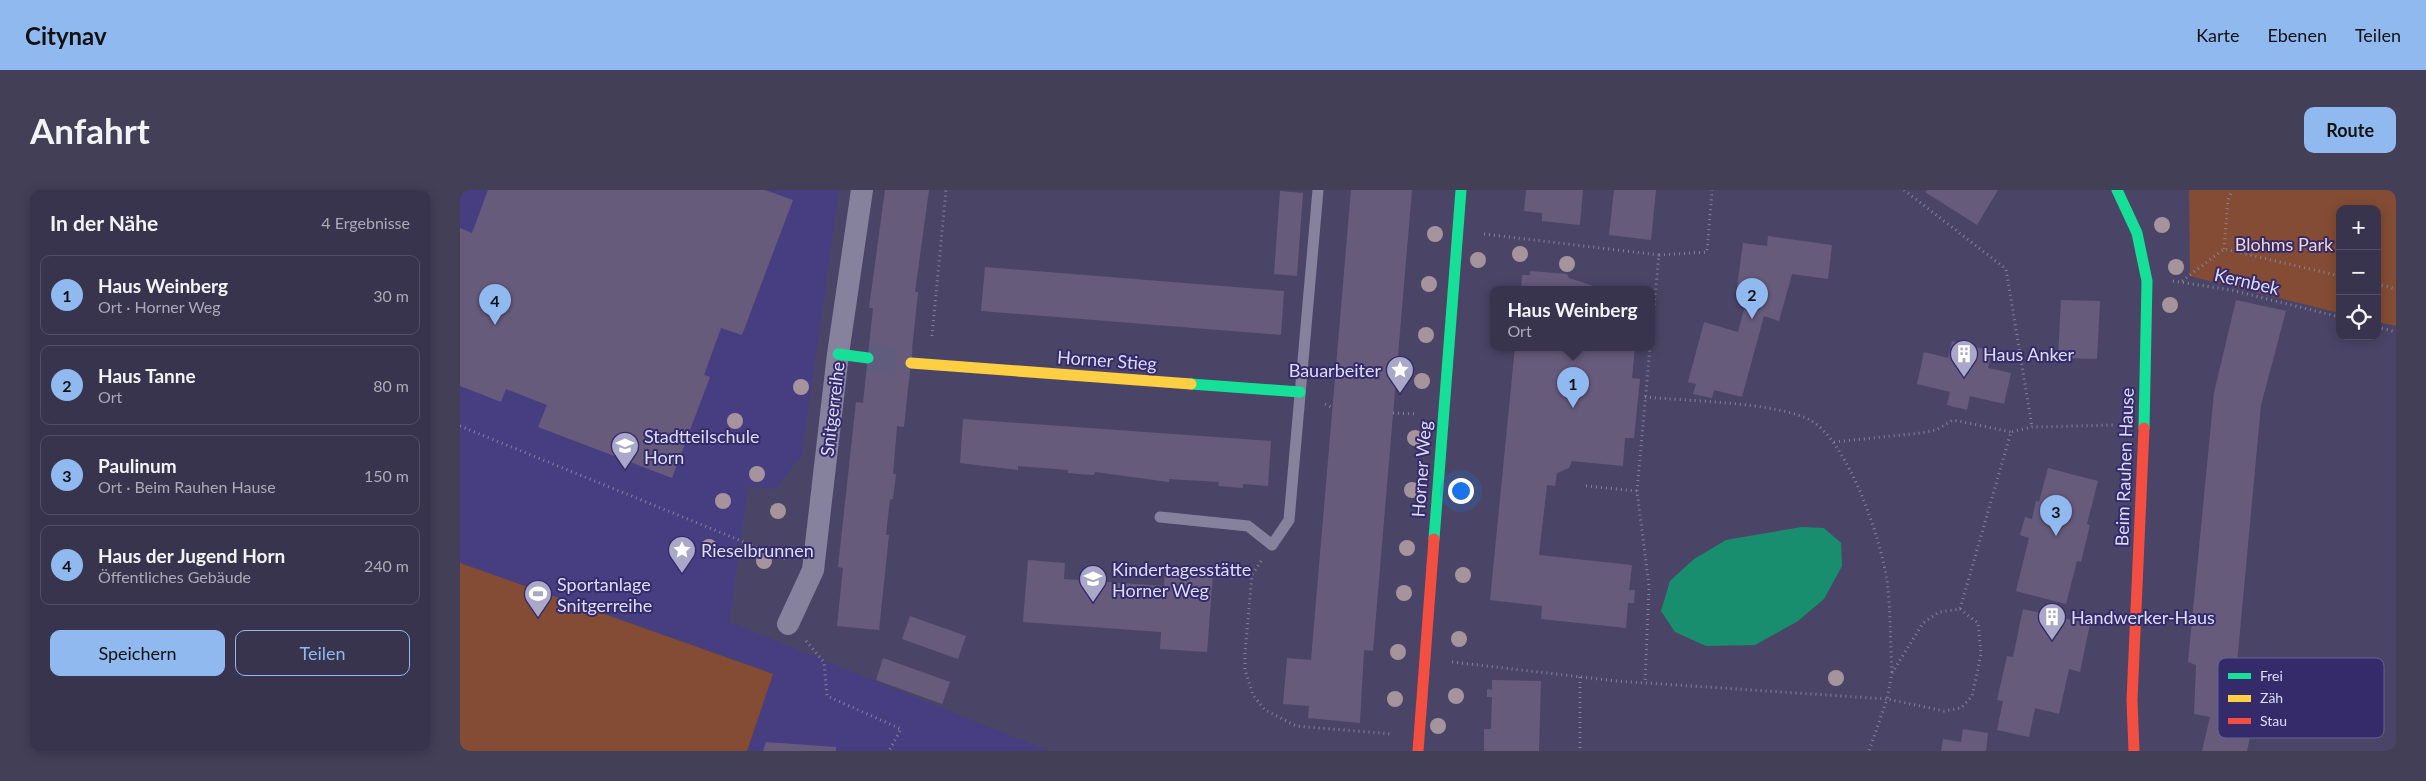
<!DOCTYPE html>
<html lang="de">
<head>
<meta charset="utf-8">
<style>
  body { margin:0; font-family:Lato,sans-serif; background:#433f57; color:#f1f3f6 }
  .controls { position:absolute; right:15px; top:15px; display:grid; overflow:hidden; border-radius:10px; box-shadow:0 2px 12px #0003 }
  .controls button { width:45px; height:45px; display:grid; place-items:center; padding:0; border:0; border-bottom:1px solid #524f65; background:#38344d; color:#f1f3f6; font:25px sans-serif }
  .you { position:absolute; left:1000px; top:300px; width:18px; height:18px; margin:-12px; border:4px solid #fff; border-radius:50%; background:#1a73e8; box-shadow:0 0 0 8px #1a73e833 }
  .badge { display:grid; place-items:center; width:32px; height:32px; border-radius:50%; background:#90b9f0; color:#111; font-size:16px; font-weight:700 }
  .pin { position:absolute; translate:-50% -41px; filter:drop-shadow(0 1px 2px #0008) }
  .pin::after { content:''; position:absolute; top:26px; width:18px; height:15px; background:inherit; clip-path:polygon(0 0,100% 0,50% 100%) }
  .popup { position:absolute; left:1030px; top:96px; width:165px; height:65px; box-sizing:border-box; display:grid; place-content:center; border-radius:10px; background:#38344d; filter:drop-shadow(0 1px 4px #0005); font-size:16px; white-space:nowrap; color:#abaab6 }
  .popup b { font-size:19px; color:#f1f3f6 }
  .popup::after { content:''; position:absolute; left:50%; top:100%; margin-left:-10px; border:10px solid transparent; border-top-color:#38344d }
  .list { margin:0; padding:0; list-style:none }
  h2 { display:flex; justify-content:space-between; align-items:center; height:65px; margin:0; padding:0 20px; font-size:21px }
  h2 small { font-size:16px; font-weight:400; color:#abaab6 }
  .list li { display:grid; grid-template-columns:32px 1fr auto; gap:15px; align-items:center; box-sizing:border-box; height:80px; margin:0 10px 10px; padding:0 10px; border:1px solid #524f65; border-radius:10px }
  .list b { display:block; font-size:19px; white-space:nowrap }
  .list p { margin:0; font-size:16px; white-space:nowrap; color:#abaab6 }
  .list em { font-size:16px; font-style:normal; color:#abaab6 }
  .actions { display:flex; gap:10px; padding:15px 20px }
  .actions a { flex:1; padding:11px 0; border:1px solid #90b9f0; border-radius:10px; text-align:center; font-size:18px; color:#90b9f0 }
  .actions .main { background:#90b9f0; color:#111 }
  .icon { flex:none; width:28px; height:28px; fill:none; stroke:currentColor; stroke-width:2; stroke-linecap:round; stroke-linejoin:round }
  .map { position:relative; flex:none; width:1936px; height:561px; overflow:hidden; border-radius:10px }
  header { display:flex; align-items:center; gap:30px; box-sizing:border-box; height:70px; padding:0 25px; background:#90b9f0; color:#111 }
  header strong { font-size:24px }
  nav { display:flex; gap:28px; margin-inline-start:auto; font-size:18px }
  .intro { display:flex; align-items:center; justify-content:space-between; box-sizing:border-box; height:120px; padding:0 30px }
  h1 { margin:0; font-size:35px }
  .button { padding:12px 22px; border-radius:10px; background:#90b9f0; color:#111; font-size:18px; font-weight:700 }
  main { display:flex; gap:30px; padding:0 30px }
  aside { flex:1; background:#38344d; border-radius:10px; box-shadow:0 2px 12px #0003 }
  .map>svg:first-child { display:block }
  .built { fill:#473e81 }
  .green { fill:#844c34 }
  .water { fill:#198e6e }
  .building { fill:#675b7c }
  .lines { fill:none; stroke-linecap:round; stroke-linejoin:round }
  .secondary-tunnel { stroke:#605c7d; stroke-width:28; stroke-dasharray:28 14; stroke-linecap:butt }
  .path { stroke:#858299; stroke-width:3; stroke-dasharray:1 4; stroke-linecap:butt }
  .lane { stroke:#86829d; stroke-width:11 }
  .street { stroke:#86829d; stroke-width:22 }
  .fast { stroke:#16e098; stroke-width:11 }
  .slow { stroke:#ffcf43; stroke-width:11 }
  .jam { stroke:#f24e42; stroke-width:11 }
  .tree { fill:#a5949c }
  .labels { text-anchor:middle; dominant-baseline:central; stroke-width:4; stroke-linejoin:round; paint-order:stroke }
  .park-label { font-size:18px; fill:#f0d5c8; stroke:#352b6a }
  .street-label { font-size:18px; fill:#ddddfc; stroke:#352b6a }
  .poi-label { font-size:18px; fill:#ddddfc; stroke:#352b6a; text-anchor:start }
  .key { fill:#352b6a; stroke:#676096; stroke-width:1 }
  .key-label { font-size:14px; fill:#ddddfc }
</style>
</head>
<body>
<header>
<strong>Citynav</strong>
<nav><a>Karte</a><a>Ebenen</a><a>Teilen</a></nav>
</header>
<div class="intro"><h1>Anfahrt</h1><a class="button">Route</a></div>
<main>
<aside>
<h2>In der Nähe<small>4 Ergebnisse</small></h2>
<ul class="list">
<li><span class="badge">1</span><div><b>Haus Weinberg</b><p>Ort · Horner Weg</p></div><em>30 m</em></li>
<li><span class="badge">2</span><div><b>Haus Tanne</b><p>Ort</p></div><em>80 m</em></li>
<li><span class="badge">3</span><div><b>Paulinum</b><p>Ort · Beim Rauhen Hause</p></div><em>150 m</em></li>
<li><span class="badge">4</span><div><b>Haus der Jugend Horn</b><p>Öffentliches Gebäude</p></div><em>240 m</em></li>
</ul>
<div class="actions"><a class="main">Speichern</a><a>Teilen</a></div>
</aside>
<div class="map">
<svg width="1936" height="561" viewBox="0 0 1936 561">
  <rect width="100%" height="100%" fill="#4a4567"/>
  <!-- built -->
  <polygon class="built" points="0,0 379,0 342,264 316,299 288,296 269,432 588,561 287,561 313,483 0,373"/>
  <!-- green -->
  <g class="green">
    <polygon points="1729,0 1936,0 1936,136 1917,132 1917,19 1880,19 1880,123 1730,86"/>
    <polygon points="0,373 313,484 287,561 0,561"/>
  </g>
  <!-- water -->
  <polygon class="water" points="1342,337 1364,338 1381,353 1382,376 1364,409 1338,431 1295,455 1246,456 1215,442 1201,421 1210,391 1234,369 1266,350"/>
  <!-- building -->
  <g class="building">
    <polygon points="28,0 305,0 333,10 282,145 261,138 244,185 250,187 212,288 78,237 87,215 46,199 41,212 0,196 0,38 12,43"/>
    <polygon points="425,0 469,0 455,102 458,102 444,237 437,236 433,284 436,284 433,309 430,309 426,345 429,345 419,440 377,436 383,378 378,377 396,212 403,213 413,118 409,118"/>
    <polygon points="891,0 952,0 913,461 904,460 900,533 848,528 849,516 823,514 827,468 851,470"/>
    <polygon points="1066,0 1123,0 1120,35 1082,31 1082,23 1064,21"/>
    <polygon points="1154,0 1196,0 1191,50 1149,45"/>
    <polygon points="1467,0 1538,0 1517,35 1465,2"/>
    <polygon points="820,1 843,3 837,86 814,84"/>
    <polygon points="1308,46 1372,55 1368,89 1332,84 1319,131 1304,126 1282,207 1254,200 1252,208 1233,204 1236,194 1228,192 1244,132 1278,142 1289,100 1277,97 1283,53 1307,56"/>
    <polygon points="525,77 824,101 821,145 521,121"/>
    <polygon points="1070,81 1107,84 1109,88 1131,95 1135,99 1061,99 1062,85 1070,85"/>
    <polygon points="1601,110 1640,111 1637,169 1598,168"/>
    <polygon points="1776,110 1826,121 1801,215 1776,484 1780,485 1777,500 1786,502 1782,522 1767,518 1764,530 1792,537 1787,561 1742,561 1750,527 1734,524 1736,475 1728,472 1754,203"/>
    <polygon points="1492,151 1532,161 1528,178 1551,183 1544,214 1510,206 1507,220 1487,215 1490,202 1457,194 1464,162 1488,168"/>
    <polygon points="1055,157 1175,157 1172,188 1180,189 1174,248 1165,248 1163,276 1112,271 1109,278 1097,283 1095,296 1087,295 1079,365 1172,375 1169,400 1175,400 1174,413 1168,413 1166,438 1081,429 1082,416 1030,410"/>
    <polygon points="503,229 811,251 808,296 783,294 783,298 758,296 759,292 709,289 709,292 635,282 634,285 619,284 608,283 608,280 558,276 558,280 500,273"/>
    <polygon points="1588,278 1638,291 1627,334 1630,335 1621,372 1617,371 1606,414 1556,401 1569,348 1560,345 1565,327 1572,329 1576,311 1579,312"/>
    <polygon points="568,370 605,373 604,389 704,396 705,381 753,384 747,462 700,459 701,442 563,432"/>
    <polygon points="1563,419 1630,434 1620,482 1609,479 1599,524 1575,518 1569,547 1537,540 1543,511 1537,510 1547,466 1553,467"/>
    <polygon points="450,426 506,446 498,469 442,449"/>
    <polygon points="423,468 490,492 482,514 416,490"/>
    <polygon points="1032,490 1081,491 1079,561 1024,561 1024,539 1031,539 1032,507 1027,507 1027,499 1032,500"/>
    <polygon points="1503,539 1528,543 1526,561 1481,561 1483,549 1501,552"/>
    <polygon points="306,552 376,557 376,561 303,561"/>
  </g>
  <g class="lines">
    <!-- secondary-tunnel -->
    <polyline class="secondary-tunnel" points="408,168 451,173"/>
    <!-- path -->
    <g class="path">
      <polyline points="1444,0 1546,79 1572,237"/>
      <polyline points="1024,44 1199,65 1192,138"/>
      <polyline points="1764,59 1768,10 1772,0"/>
      <polyline points="1199,65 1247,62 1252,0"/>
      <polyline points="1713,91 1771,100 1880,127"/>
      <polyline points="1722,91 1764,59 1880,86"/>
      <polyline points="1917,94 1936,99"/>
      <polyline points="1917,137 1936,142"/>
      <polyline points="472,146 486,0"/>
      <path d="M1185,207C1226,211 1316,212 1350,230C1388,251 1421,349 1427,391C1431,421 1430,452 1432,482"/>
      <polyline points="865,214 873,218"/>
      <polyline points="933,223 957,224"/>
      <polyline points="0,236 328,370"/>
      <polyline points="1374,252 1461,243 1476,240 1493,230 1551,242"/>
      <polyline points="1126,296 1177,301 1189,396 1185,493"/>
      <polyline points="1177,301 1190,157"/>
      <polyline points="801,371 792,385 785,463 785,480 793,505 805,520 836,536 932,544"/>
      <polyline points="1500,419 1518,433 1521,464 1512,506 1501,518 1484,521 1427,509 1432,483 1463,433 1479,422 1500,419 1551,242 1572,237 1656,235"/>
      <polyline points="346,451 364,472 367,506 441,539 429,561"/>
      <polyline points="992,472 1156,491 1427,509 1409,561"/>
      <polyline points="1120,487 1120,561"/>
    </g>
    <!-- lane -->
    <polyline class="lane" points="700,327 788,336 812,355 829,330 858,0"/>
    <!-- street -->
    <polyline class="street" points="328,434 353,380 378,164 402,0"/>
    <!-- fast -->
    <g class="fast">
      <polyline points="1657,0 1677,43 1687,91 1684,238"/>
      <polyline points="378,164 408,168"/>
      <polyline points="731,194 840,202"/>
      <polyline points="974,349 1001,0"/>
    </g>
    <!-- slow -->
    <polyline class="slow" points="451,173 731,194"/>
    <!-- jam -->
    <g class="jam">
      <polyline points="958,561 974,349"/>
      <polyline points="1674,561 1672,510 1684,238"/>
    </g>
  </g>
  <!-- trees -->
  <g class="tree">
    <circle cx="1702" cy="35" r="8"/>
    <circle cx="975" cy="44" r="8"/>
    <circle cx="1060" cy="64" r="8"/>
    <circle cx="1018" cy="70" r="8"/>
    <circle cx="1107" cy="74" r="8"/>
    <circle cx="1716" cy="77" r="8"/>
    <circle cx="969" cy="94" r="8"/>
    <circle cx="1710" cy="115" r="8"/>
    <circle cx="966" cy="145" r="8"/>
    <circle cx="962" cy="191" r="8"/>
    <circle cx="341" cy="197" r="8"/>
    <circle cx="275" cy="231" r="8"/>
    <circle cx="955" cy="248" r="8"/>
    <circle cx="297" cy="284" r="8"/>
    <circle cx="952" cy="300" r="8"/>
    <circle cx="263" cy="311" r="8"/>
    <circle cx="318" cy="321" r="8"/>
    <circle cx="249" cy="357" r="8"/>
    <circle cx="947" cy="358" r="8"/>
    <circle cx="304" cy="371" r="8"/>
    <circle cx="1003" cy="385" r="8"/>
    <circle cx="944" cy="403" r="8"/>
    <circle cx="999" cy="449" r="8"/>
    <circle cx="938" cy="462" r="8"/>
    <circle cx="1376" cy="488" r="8"/>
    <circle cx="996" cy="506" r="8"/>
    <circle cx="935" cy="509" r="8"/>
    <circle cx="978" cy="536" r="8"/>
  </g>
  <!-- icons -->
  <defs>
    <symbol id="building-pin" viewBox="-11 -11 22 30"><path d="M0 17L-7.5 6A9.5 9.5 0 1 1 7.5 6Z" fill="#aaa8c8" stroke="#352b6a"/><path d="M-4-6H4V6H1V3H-1V6H-4ZM-2.5-4.3h1.7v1.8h-1.7ZM.8-4.3h1.7v1.8H.8ZM-2.5-1h1.7V.8h-1.7ZM.8-1h1.7V.8H.8Z" fill="#fff"/></symbol>
    <symbol id="sight-pin" viewBox="-11 -11 22 30"><path d="M0 17L-7.5 6A9.5 9.5 0 1 1 7.5 6Z" fill="#aaa8c8" stroke="#352b6a"/><path d="M0-6L1.8-2.2L6-1.7L2.9 1.2L3.7 5.4L0 3.3L-3.7 5.4L-2.9 1.2L-6-1.7L-1.8-2.2Z" fill="#fff"/></symbol>
    <symbol id="school-pin" viewBox="-11 -11 22 30"><path d="M0 17L-7.5 6A9.5 9.5 0 1 1 7.5 6Z" fill="#aaa8c8" stroke="#352b6a"/><path d="M0-5L7-2L0 1L-7-2ZM-4 1L0 2.5L4 1V4Q0 6-4 4Z" fill="#fff"/></symbol>
    <symbol id="stadium-pin" viewBox="-11 -11 22 30"><path d="M0 17L-7.5 6A9.5 9.5 0 1 1 7.5 6Z" fill="#aaa8c8" stroke="#352b6a"/><path d="M0-5a6.5 5 0 1 0 0 10a6.5 5 0 1 0 0-10ZM-3.5-1.8h7v3.6h-7Z" fill="#fff"/></symbol>
  </defs>
  <g fill-rule="evenodd">
    <use href="#building-pin" x="1488" y="148" width="32" height="43"/>
    <use href="#sight-pin" x="924" y="164" width="32" height="43"/>
    <use href="#school-pin" x="149" y="240" width="32" height="43"/>
    <use href="#sight-pin" x="206" y="344" width="32" height="43"/>
    <use href="#school-pin" x="617" y="373" width="32" height="43"/>
    <use href="#stadium-pin" x="62" y="388" width="32" height="43"/>
    <use href="#building-pin" x="1576" y="411" width="32" height="43"/>
  </g>
  <g class="labels">
    <!-- park labels -->
    <g class="park-label">
      <text x="1824" y="54">Blohms Park</text>
    </g>
    <!-- street labels -->
    <g class="street-label">
      <text transform="translate(1787 91) rotate(13)">Kernbek</text>
      <text transform="translate(647 170) rotate(4)">Horner Stieg</text>
      <text transform="translate(372 219) rotate(-83)">Snitgerreihe</text>
      <text transform="translate(1664 277) rotate(-88)">Beim Rauhen Hause</text>
      <text transform="translate(961 279) rotate(-86)">Horner Weg</text>
    </g>
    <!-- poi labels -->
    <g class="poi-label">
      <text x="1523" y="164">Haus Anker</text>
      <text x="921" y="180" text-anchor="end">Bauarbeiter</text>
      <text x="184" y="246">Stadtteilschule<tspan x="184" dy="21">Horn</tspan></text>
      <text x="241" y="360">Rieselbrunnen</text>
      <text x="652" y="379">Kindertagesstätte<tspan x="652" dy="21">Horner Weg</tspan></text>
      <text x="97" y="394">Sportanlage<tspan x="97" dy="21">Snitgerreihe</tspan></text>
      <text x="1611" y="427">Handwerker-Haus</text>
    </g>
  </g>
  <!-- legend -->
  <rect x="1758" y="468" width="166" height="80" rx="8" class="key"/>
  <rect x="1768" y="483" width="23" height="6" fill="#16e098"/>
  <rect x="1768" y="505" width="23" height="7" fill="#ffcf43"/>
  <rect x="1768" y="528" width="23" height="6" fill="#f24e42"/>
  <g class="key-label">
    <text x="1800" y="491">Frei</text>
    <text x="1800" y="513">Zäh</text>
    <text x="1800" y="536">Stau</text>
  </g>
</svg>
<div class="controls">
<button>+</button>
<button>−</button>
<button><svg class="icon" aria-label="locate" viewBox="0 0 24 24"><circle cx="12" cy="12" r="6"/><path d="M12 2v4M12 18v4M2 12h4M18 12h4"/></svg></button>
</div>
<div class="you"></div>
<div class="pin badge" style="left:1113px;top:218px">1</div>
<div class="popup"><b>Haus Weinberg</b>Ort</div>
<div class="pin badge" style="left:1292px;top:129px">2</div>
<div class="pin badge" style="left:1596px;top:346px">3</div>
<div class="pin badge" style="left:35px;top:135px">4</div>
</div>
</main>
</body>
</html>
